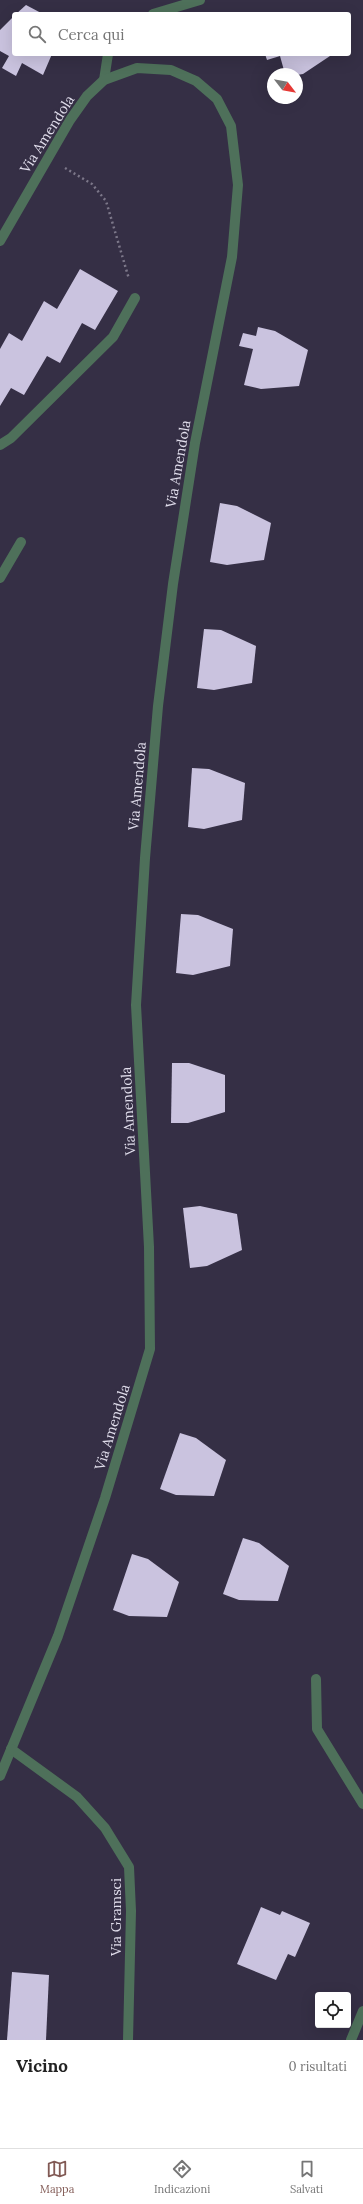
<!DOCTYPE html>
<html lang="it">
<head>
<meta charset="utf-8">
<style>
  body { margin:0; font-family:Lora,serif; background:#f6f6f6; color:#222 }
  .controls { position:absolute; right:12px; bottom:12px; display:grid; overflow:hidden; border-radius:4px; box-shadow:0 4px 16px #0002 }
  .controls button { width:36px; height:36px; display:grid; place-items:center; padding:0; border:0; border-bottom:1px solid #e0e0e0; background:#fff; color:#222; font:20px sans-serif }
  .compass { position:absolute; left:267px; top:68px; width:36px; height:36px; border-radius:50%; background:#fff; box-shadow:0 4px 16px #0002; rotate:121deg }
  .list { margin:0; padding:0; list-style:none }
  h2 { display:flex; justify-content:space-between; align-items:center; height:52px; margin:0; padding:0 16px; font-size:17px }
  h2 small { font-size:13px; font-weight:400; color:#767676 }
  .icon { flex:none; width:22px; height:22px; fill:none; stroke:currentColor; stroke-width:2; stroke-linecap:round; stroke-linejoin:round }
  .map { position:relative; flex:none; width:363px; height:2040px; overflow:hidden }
  .search { position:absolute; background:#fff; box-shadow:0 4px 16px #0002; left:12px; right:12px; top:12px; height:44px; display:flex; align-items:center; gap:10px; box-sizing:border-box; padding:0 14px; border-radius:4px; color:#767676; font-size:15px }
  .sheet { height:108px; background:#fff }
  nav { display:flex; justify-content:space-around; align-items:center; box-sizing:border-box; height:56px; border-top:1px solid #e0e0e0; background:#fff; font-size:11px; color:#767676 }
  nav a { display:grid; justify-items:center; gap:2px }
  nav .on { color:#815954 }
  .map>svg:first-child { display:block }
  .building { fill:#cac3df }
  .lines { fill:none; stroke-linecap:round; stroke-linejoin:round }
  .path { stroke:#7c7789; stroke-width:2.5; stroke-dasharray:2 3; stroke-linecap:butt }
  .minor { stroke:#4e705a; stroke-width:10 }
  .labels { text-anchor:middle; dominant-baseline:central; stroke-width:4; stroke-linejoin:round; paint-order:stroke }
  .street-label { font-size:14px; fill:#e0ddeb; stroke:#352f45 }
</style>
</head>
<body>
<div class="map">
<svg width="363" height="2040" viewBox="0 0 363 2040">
  <rect width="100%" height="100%" fill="#352f45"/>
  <!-- building -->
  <g class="building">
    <polygon points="26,5 43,14 16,14"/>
    <polygon points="14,16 14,54 52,54 43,75 22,63 16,76 2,68 9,56 0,51 0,30"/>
    <polygon points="265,54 333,54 303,74 297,75 285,74 280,56 267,60"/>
    <polygon points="80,269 118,291 95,330 82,323 60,363 47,356 24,395 11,388 0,406 0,349 9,333 22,341 44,301 57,309"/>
    <polygon points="258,327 275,331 308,350 299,386 261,389 244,385 253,349 239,346 243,333 256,336"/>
    <polygon points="220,503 237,506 271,523 264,560 227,565 210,562"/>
    <polygon points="204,629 221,630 256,646 252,683 214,690 197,688"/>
    <polygon points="192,768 209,769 245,783 242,820 204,829 188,827"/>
    <polygon points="181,914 198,915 233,929 230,966 193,975 176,973"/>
    <polygon points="172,1063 189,1063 225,1075 225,1112 188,1123 171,1123"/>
    <polygon points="200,1206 237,1214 242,1250 207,1266 190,1268 183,1208"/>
    <polygon points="180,1433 196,1438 226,1460 214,1496 176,1495 160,1489"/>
    <polygon points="243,1538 259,1543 289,1566 278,1601 239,1600 223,1594"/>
    <polygon points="132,1554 148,1559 179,1582 167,1617 129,1616 113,1610"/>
    <polygon points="261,1907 280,1915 282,1911 310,1923 295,1957 288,1954 276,1980 237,1964"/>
    <polygon points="12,1972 49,1975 46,2040 7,2040"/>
  </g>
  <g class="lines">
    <!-- path -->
    <polyline class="path" points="65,168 92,184 106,201 129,279"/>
    <!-- minor -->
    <g class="minor">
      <polyline points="153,14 200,0"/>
      <polyline points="104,80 108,54"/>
      <polyline points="0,241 70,120 87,96 104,80 137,68 171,70 196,81 217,99 231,126 238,185 232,257 195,443 173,584 158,706 145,858 136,1005 149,1247 150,1349 105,1498 58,1636 0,1776"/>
      <polyline points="0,445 11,438 113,337 135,298"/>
      <polyline points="0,578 21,542"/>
      <polyline points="316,1679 317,1729 363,1804"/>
      <polyline points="11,1749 77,1797 105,1828 129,1867 131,1911 128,2040"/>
      <polyline points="351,2040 363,2011"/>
    </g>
  </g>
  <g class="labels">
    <!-- street labels -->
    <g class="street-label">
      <text transform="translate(47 134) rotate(-58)">Via Amendola</text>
      <text transform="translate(178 464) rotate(-80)">Via Amendola</text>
      <text transform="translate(137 786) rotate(-85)">Via Amendola</text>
      <text transform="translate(128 1111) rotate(-93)">Via Amendola</text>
      <text transform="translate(112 1427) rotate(-73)">Via Amendola</text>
      <text transform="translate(116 1917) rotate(-90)">Via Gramsci</text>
    </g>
  </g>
</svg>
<div class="controls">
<button><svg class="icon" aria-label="locate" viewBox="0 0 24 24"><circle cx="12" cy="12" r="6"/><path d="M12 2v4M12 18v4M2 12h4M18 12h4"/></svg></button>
</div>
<svg class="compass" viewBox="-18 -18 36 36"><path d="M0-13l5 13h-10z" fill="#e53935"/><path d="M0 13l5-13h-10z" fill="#767676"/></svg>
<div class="search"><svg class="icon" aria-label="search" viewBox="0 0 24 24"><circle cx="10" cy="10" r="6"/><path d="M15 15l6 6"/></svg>Cerca qui</div>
</div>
<section class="sheet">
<h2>Vicino<small>0 risultati</small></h2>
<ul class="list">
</ul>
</section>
<nav>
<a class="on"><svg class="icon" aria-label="map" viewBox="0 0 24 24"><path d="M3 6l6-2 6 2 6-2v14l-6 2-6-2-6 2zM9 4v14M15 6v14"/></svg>Mappa</a>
<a><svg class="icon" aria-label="directions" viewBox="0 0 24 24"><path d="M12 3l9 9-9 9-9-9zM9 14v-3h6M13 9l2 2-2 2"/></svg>Indicazioni</a>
<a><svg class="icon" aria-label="saved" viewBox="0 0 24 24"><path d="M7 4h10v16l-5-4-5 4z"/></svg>Salvati</a>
</nav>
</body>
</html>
